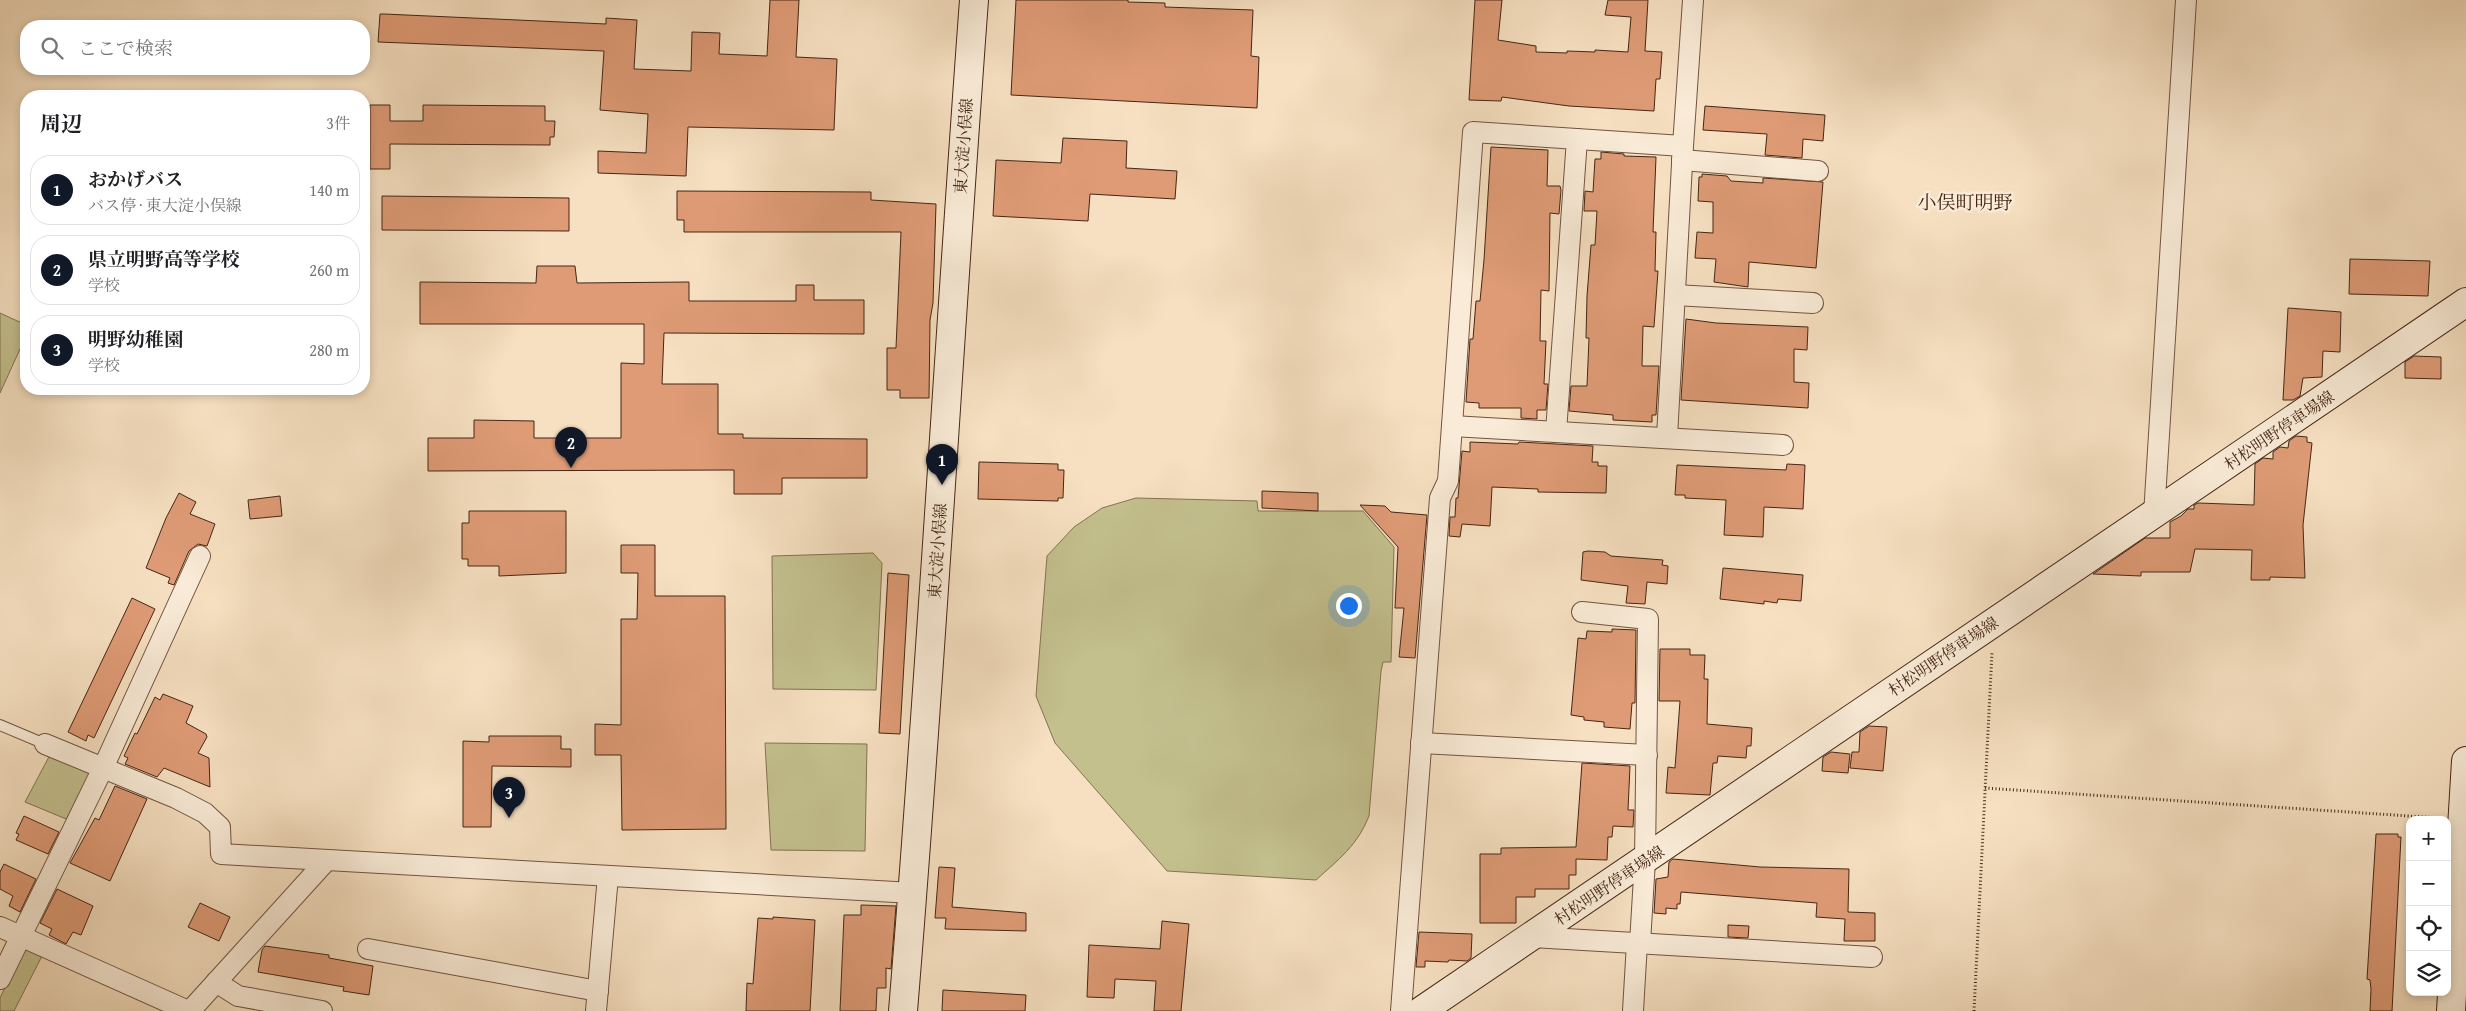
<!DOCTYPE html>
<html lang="ja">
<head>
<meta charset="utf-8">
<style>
  body { margin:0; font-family:"Gentium Book Plus","Noto Serif JP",serif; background:#f2f2f2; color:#202124 }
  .controls { position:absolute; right:15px; bottom:15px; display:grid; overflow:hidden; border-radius:10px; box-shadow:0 2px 8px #0003 }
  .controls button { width:45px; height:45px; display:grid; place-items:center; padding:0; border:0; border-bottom:1px solid #e0e0e0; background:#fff; color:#202124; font:25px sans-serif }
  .you { position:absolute; left:1348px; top:605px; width:18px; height:18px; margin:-12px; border:4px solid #fff; border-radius:50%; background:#1a73e8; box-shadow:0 0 0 8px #1a73e833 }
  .badge { display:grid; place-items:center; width:32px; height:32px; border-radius:50%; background:#111827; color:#fff; font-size:16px; font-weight:700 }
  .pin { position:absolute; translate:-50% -41px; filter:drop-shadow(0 1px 2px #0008) }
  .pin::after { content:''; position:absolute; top:26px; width:18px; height:15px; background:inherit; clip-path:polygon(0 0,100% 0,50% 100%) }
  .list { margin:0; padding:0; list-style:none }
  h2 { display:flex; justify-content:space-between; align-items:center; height:65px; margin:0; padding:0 20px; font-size:21px }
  h2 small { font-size:16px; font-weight:400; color:#757577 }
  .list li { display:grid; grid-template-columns:32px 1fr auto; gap:15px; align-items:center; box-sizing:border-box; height:70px; margin:0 10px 10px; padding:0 10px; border:1px solid #e0e0e0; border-radius:20px }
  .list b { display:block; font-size:19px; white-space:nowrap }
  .list p { margin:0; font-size:16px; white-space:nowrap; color:#757577 }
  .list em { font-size:16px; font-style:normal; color:#757577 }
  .icon { flex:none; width:28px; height:28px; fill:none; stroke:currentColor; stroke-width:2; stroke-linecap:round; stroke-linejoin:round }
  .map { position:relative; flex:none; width:2466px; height:1011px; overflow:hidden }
  .search { position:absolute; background:#fff; box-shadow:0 2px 8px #0003; left:20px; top:20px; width:350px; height:55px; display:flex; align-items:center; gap:12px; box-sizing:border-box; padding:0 18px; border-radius:20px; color:#757577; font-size:19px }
  .panel { position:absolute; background:#fff; box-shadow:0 2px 8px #0003; left:20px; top:90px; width:350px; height:305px; border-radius:20px }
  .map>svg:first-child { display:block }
  .green { fill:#c3c08e; stroke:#847352 }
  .building { fill:#de9b76; stroke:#462615 }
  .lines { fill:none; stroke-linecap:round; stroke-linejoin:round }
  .lane-casing { stroke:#725440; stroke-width:12 }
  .street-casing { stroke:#725440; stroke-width:22 }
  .secondary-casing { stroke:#462615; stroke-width:30 }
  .path { stroke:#462615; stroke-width:3; stroke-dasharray:1 2.5; stroke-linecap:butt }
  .lane { stroke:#f9ebd7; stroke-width:10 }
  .street { stroke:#f9ebd7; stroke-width:20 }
  .secondary { stroke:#f9ebd7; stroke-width:28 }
  .labels { text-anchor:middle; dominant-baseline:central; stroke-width:5; stroke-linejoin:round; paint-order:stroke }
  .street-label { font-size:16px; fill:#462615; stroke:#f9ebd7 }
  .quarter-label { font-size:19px; fill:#462615; stroke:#f9ebd7 }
</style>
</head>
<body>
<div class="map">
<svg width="2466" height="1011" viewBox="0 0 2466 1011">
  <rect width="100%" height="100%" fill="#f6e0c1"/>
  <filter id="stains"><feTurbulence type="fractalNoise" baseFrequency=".004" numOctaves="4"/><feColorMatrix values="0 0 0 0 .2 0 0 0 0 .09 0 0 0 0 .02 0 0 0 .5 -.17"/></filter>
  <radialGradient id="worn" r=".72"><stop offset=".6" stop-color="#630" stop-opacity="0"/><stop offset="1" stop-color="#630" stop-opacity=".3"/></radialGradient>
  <!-- green -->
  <g class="green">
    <polygon points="0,313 26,325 26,336 0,393"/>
    <path d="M1136,498L1257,501L1258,511H1363L1394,547L1391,662H1383L1381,671L1369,816C1358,845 1338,860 1316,880L1167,871L1055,743L1036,696L1047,556L1074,527L1102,508Z"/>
    <polygon points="873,553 882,563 876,690 773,689 772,556"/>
    <polygon points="765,743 867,744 865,851 771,850"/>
    <polygon points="51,753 93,770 71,821 25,802"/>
    <polygon points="26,943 44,952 14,1011 0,1011 0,998"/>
  </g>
  <!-- building -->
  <g class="building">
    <polygon points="770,0 799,0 796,57 837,59 834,130 688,127 686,176 598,173 598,151 646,153 648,114 600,110 604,51 378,42 380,14 384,14 606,24 606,18 637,20 634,69 691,71 692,32 720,33 719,54 767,56"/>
    <polygon points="1016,0 1128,0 1128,2 1165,3 1165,7 1253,10 1251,56 1259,57 1257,108 1011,95"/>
    <polygon points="1475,0 1502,0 1498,40 1536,46 1536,52 1567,53 1567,51 1595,52 1595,50 1628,52 1631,17 1605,15 1608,0 1648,0 1645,51 1662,52 1660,79 1656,79 1654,111 1569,106 1502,97 1501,101 1469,100"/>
    <polygon points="370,105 390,105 390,121 423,121 423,105 545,106 545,121 555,121 554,137 550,137 550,145 390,144 390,169 370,169"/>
    <polygon points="1705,106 1825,115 1823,141 1803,139 1802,158 1765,155 1767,134 1703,130"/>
    <polygon points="1063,138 1127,141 1126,168 1177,171 1175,199 1090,194 1088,221 993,216 996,160 1061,163"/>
    <polygon points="1491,147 1548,150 1547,186 1560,186 1561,190 1559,214 1550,213 1549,291 1541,290 1540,341 1546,341 1544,384 1548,384 1546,410 1537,410 1537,419 1521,418 1521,408 1479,408 1479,403 1466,402 1470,339 1473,339 1476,301 1480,301 1484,260"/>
    <polygon points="1601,152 1624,154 1624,156 1656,157 1653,232 1656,232 1655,271 1658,271 1654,327 1643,326 1642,366 1659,366 1656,415 1652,415 1652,422 1613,420 1613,415 1569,411 1571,386 1587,386 1589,338 1586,338 1587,296 1591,245 1595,245 1597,211 1584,211 1585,191 1593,192 1595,159 1601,159"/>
    <polygon points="1702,174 1727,176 1731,181 1763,183 1763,178 1823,182 1816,268 1749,262 1748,287 1714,282 1716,259 1695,258 1697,232 1713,233 1713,202 1698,201 1699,177 1702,177"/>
    <polygon points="677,191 871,192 871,200 936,204 933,303 930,320 929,398 900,398 900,390 887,390 887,348 896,348 901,232 684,232 684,220 677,220"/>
    <polygon points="382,196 569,198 569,231 382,230"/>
    <polygon points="2350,259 2430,261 2428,296 2349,294"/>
    <polygon points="537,266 575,266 577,283 689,282 689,301 796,301 796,285 814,285 814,300 864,300 864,334 664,333 662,384 718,384 718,434 743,434 743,438 867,439 867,478 782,478 782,494 734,494 734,470 428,471 428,438 474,438 474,420 534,421 534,438 621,438 621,363 644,364 644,324 420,324 420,282 536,283"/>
    <polygon points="2288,308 2341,312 2340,352 2323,351 2322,377 2303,378 2300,396 2293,400 2283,400"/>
    <polygon points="1686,319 1716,323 1808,327 1807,350 1794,349 1794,382 1809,383 1808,408 1681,400"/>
    <polygon points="2414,356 2441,357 2441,379 2405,378 2405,362"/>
    <polygon points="2296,436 2307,437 2307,442 2312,443 2303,525 2305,578 2270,577 2270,580 2251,580 2252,550 2195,549 2190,572 2141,572 2141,576 2093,574 2145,538 2170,538 2170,522 2181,516 2188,509 2194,509 2194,505 2198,503 2254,505 2255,464 2263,458 2273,459 2273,452 2280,447 2288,448 2289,441"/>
    <polygon points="1470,442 1518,444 1519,442 1593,446 1592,462 1598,462 1598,466 1607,466 1606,493 1538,492 1538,489 1492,487 1490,526 1462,524 1460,537 1449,536 1450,517 1455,517 1456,498 1458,498 1462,451 1470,452"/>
    <polygon points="979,462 1058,464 1058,470 1064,470 1063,498 1058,498 1058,501 978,499"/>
    <polygon points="1787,464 1805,465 1803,509 1764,507 1763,537 1724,535 1726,500 1685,498 1685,495 1675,495 1677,465 1786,470"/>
    <polygon points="1262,491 1318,493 1318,511 1262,508"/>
    <polygon points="179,493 196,502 190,514 215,524 207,546 198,544 189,551 174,585 168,583 170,578 146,568 166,518"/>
    <polygon points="280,496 282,516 250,519 248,500"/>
    <polygon points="1360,505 1385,506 1391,512 1427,515 1415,658 1399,657 1404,608 1395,608 1398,547"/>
    <polygon points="469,511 566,511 566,573 499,576 499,566 468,566 468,559 462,559 462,523 469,523"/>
    <polygon points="621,545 655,545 655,596 725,596 726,829 622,830 621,755 595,755 595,724 621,725 621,619 637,619 638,573 621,573"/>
    <polygon points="1588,551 1605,552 1611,556 1663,560 1662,565 1668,566 1667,584 1647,582 1645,604 1626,603 1628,586 1581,580 1583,552"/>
    <polygon points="1723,568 1803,575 1801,601 1778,599 1777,603 1764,601 1764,604 1720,599"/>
    <polygon points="888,573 909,575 900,734 879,733"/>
    <polygon points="132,598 155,609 94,738 88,735 86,741 68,732"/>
    <polygon points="1612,629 1636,630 1635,703 1632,703 1630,729 1604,727 1604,722 1584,720 1584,717 1571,715 1578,638 1586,639 1587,631 1612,632"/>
    <polygon points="1660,649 1690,649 1690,655 1705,655 1704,679 1708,679 1707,724 1752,728 1751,746 1747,746 1746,758 1718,756 1717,763 1713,763 1710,795 1666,793 1668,767 1675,768 1680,701 1659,701"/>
    <polygon points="163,694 193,706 186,723 206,734 207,737 198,753 209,758 210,787 164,768 157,777 125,764 128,758 124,756 135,733 137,734 155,697 160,700"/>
    <polygon points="1869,726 1887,727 1883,771 1850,768 1852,752 1859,752 1860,732"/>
    <polygon points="489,736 561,736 561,749 571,749 571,767 492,766 491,827 463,827 463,741 489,742"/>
    <polygon points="1831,752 1850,754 1848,773 1822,771 1823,757"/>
    <polygon points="1582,763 1630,766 1628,810 1634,810 1633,827 1613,826 1612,837 1608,837 1607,860 1576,859 1576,875 1569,875 1569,889 1535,889 1535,897 1516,897 1516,923 1480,923 1480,854 1501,854 1501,848 1576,847"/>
    <polygon points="115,786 147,799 110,881 70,863 95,818 99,820"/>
    <polygon points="24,816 59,832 48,854 16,840 19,834 16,833"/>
    <polygon points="2376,834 2398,834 2398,837 2401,837 2392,1011 2370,1011 2371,989 2370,980 2367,979"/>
    <polygon points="1673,859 1760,867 1849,869 1848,912 1875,913 1875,941 1844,941 1845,919 1816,917 1817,903 1681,892 1680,904 1677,904 1677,909 1666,908 1666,914 1654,913 1656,879 1668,877 1669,862"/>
    <polygon points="4,864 36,879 20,912 9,906 13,896 0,889 0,872"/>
    <polygon points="939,867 955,868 952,907 1026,913 1026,931 945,929 946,918 935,918"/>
    <polygon points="57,889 93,906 81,935 73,932 66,944 49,935 52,929 40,923"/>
    <polygon points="200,903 230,917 219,941 188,927"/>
    <polygon points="861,905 896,906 891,969 886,968 886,988 877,988 876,1011 840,1011 844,915 861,915"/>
    <polygon points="773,917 815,920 810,1011 746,1011 747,983 753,984 758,918 773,919"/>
    <polygon points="1162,921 1189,924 1181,1011 1154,1011 1156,981 1115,979 1114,998 1087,997 1089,945 1160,949"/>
    <polygon points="1728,925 1749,926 1748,938 1728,937"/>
    <polygon points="1419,932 1472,934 1471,958 1467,961 1449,960 1448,962 1425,961 1425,967 1416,967"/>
    <polygon points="265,946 329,955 329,958 373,966 369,995 343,991 344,987 258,972 262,950"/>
    <polygon points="943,990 1026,995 1025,1011 942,1011"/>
  </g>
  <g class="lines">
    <defs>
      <polyline id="lane" points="0,725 45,744"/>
      <g id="street">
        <polyline points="1682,160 1818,171"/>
        <polyline points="1675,295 1813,303"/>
        <polyline points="1452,426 1783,445"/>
        <polyline points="1556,432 1577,139"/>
        <polyline points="1667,437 1683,146"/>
        <polyline points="2154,515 2186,0"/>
        <polyline points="1582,612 1648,619 1645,860 1640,943"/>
        <polyline points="1421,743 1647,755"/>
        <polyline points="45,744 176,798 205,813 220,827 221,854 913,893"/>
        <polyline points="0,927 188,1011"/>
        <polyline points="1532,937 1872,957"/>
        <polyline points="368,949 598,991"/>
        <polyline points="0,979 103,768 200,556"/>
        <polyline points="216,982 238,996 322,1011"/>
        <polyline points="190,1011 326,861"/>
        <polyline points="596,1011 608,876"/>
        <polyline points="1401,1011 1440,498 1448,481 1473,132 1683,146 1693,0"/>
        <polyline points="1633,1011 1637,943"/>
      </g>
      <g id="secondary">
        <path d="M903,1011C931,674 949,337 974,0"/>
        <polyline points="1421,1011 2466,302"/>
        <polyline points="2451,1011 2466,761"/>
      </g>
    </defs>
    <!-- lane casing -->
    <use href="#lane" class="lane-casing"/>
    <!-- street casing -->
    <use href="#street" class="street-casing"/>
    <!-- secondary casing -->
    <use href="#secondary" class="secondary-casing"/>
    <!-- path -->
    <g class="path">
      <polyline points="1985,788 2439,818"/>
      <polyline points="1974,1011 1992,652"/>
    </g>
    <!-- lane -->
    <use href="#lane" class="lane"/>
    <!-- street -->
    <use href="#street" class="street"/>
    <!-- secondary -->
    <use href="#secondary" class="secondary"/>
  </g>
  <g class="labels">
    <!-- street labels -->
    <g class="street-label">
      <text transform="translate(963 146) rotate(-86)">東大淀小俣線</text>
      <text transform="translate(2279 430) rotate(-34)">村松明野停車場線</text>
      <text transform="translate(937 551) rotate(-86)">東大淀小俣線</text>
      <text transform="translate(1943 656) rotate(-34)">村松明野停車場線</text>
      <text transform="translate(1609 885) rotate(-34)">村松明野停車場線</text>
    </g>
    <!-- quarter labels -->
    <g class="quarter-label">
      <text x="1965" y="202">小俣町明野</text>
    </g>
  </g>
  <rect width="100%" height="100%" filter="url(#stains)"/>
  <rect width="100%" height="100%" fill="url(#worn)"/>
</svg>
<div class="controls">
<button>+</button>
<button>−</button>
<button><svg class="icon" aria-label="locate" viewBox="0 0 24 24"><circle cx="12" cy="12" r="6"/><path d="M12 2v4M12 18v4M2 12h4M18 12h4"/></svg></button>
<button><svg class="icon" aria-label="layers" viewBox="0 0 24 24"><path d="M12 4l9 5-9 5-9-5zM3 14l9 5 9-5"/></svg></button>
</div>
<div class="you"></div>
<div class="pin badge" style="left:942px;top:485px">1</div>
<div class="pin badge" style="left:571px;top:468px">2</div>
<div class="pin badge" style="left:509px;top:818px">3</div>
<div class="search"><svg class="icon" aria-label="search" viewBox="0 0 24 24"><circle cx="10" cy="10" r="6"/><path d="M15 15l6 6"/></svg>ここで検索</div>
<section class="panel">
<h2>周辺<small>3件</small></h2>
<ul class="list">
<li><span class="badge">1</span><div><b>おかげバス</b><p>バス停 · 東大淀小俣線</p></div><em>140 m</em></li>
<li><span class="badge">2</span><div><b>県立明野高等学校</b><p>学校</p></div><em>260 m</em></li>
<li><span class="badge">3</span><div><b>明野幼稚園</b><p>学校</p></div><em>280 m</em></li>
</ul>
</section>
</div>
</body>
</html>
